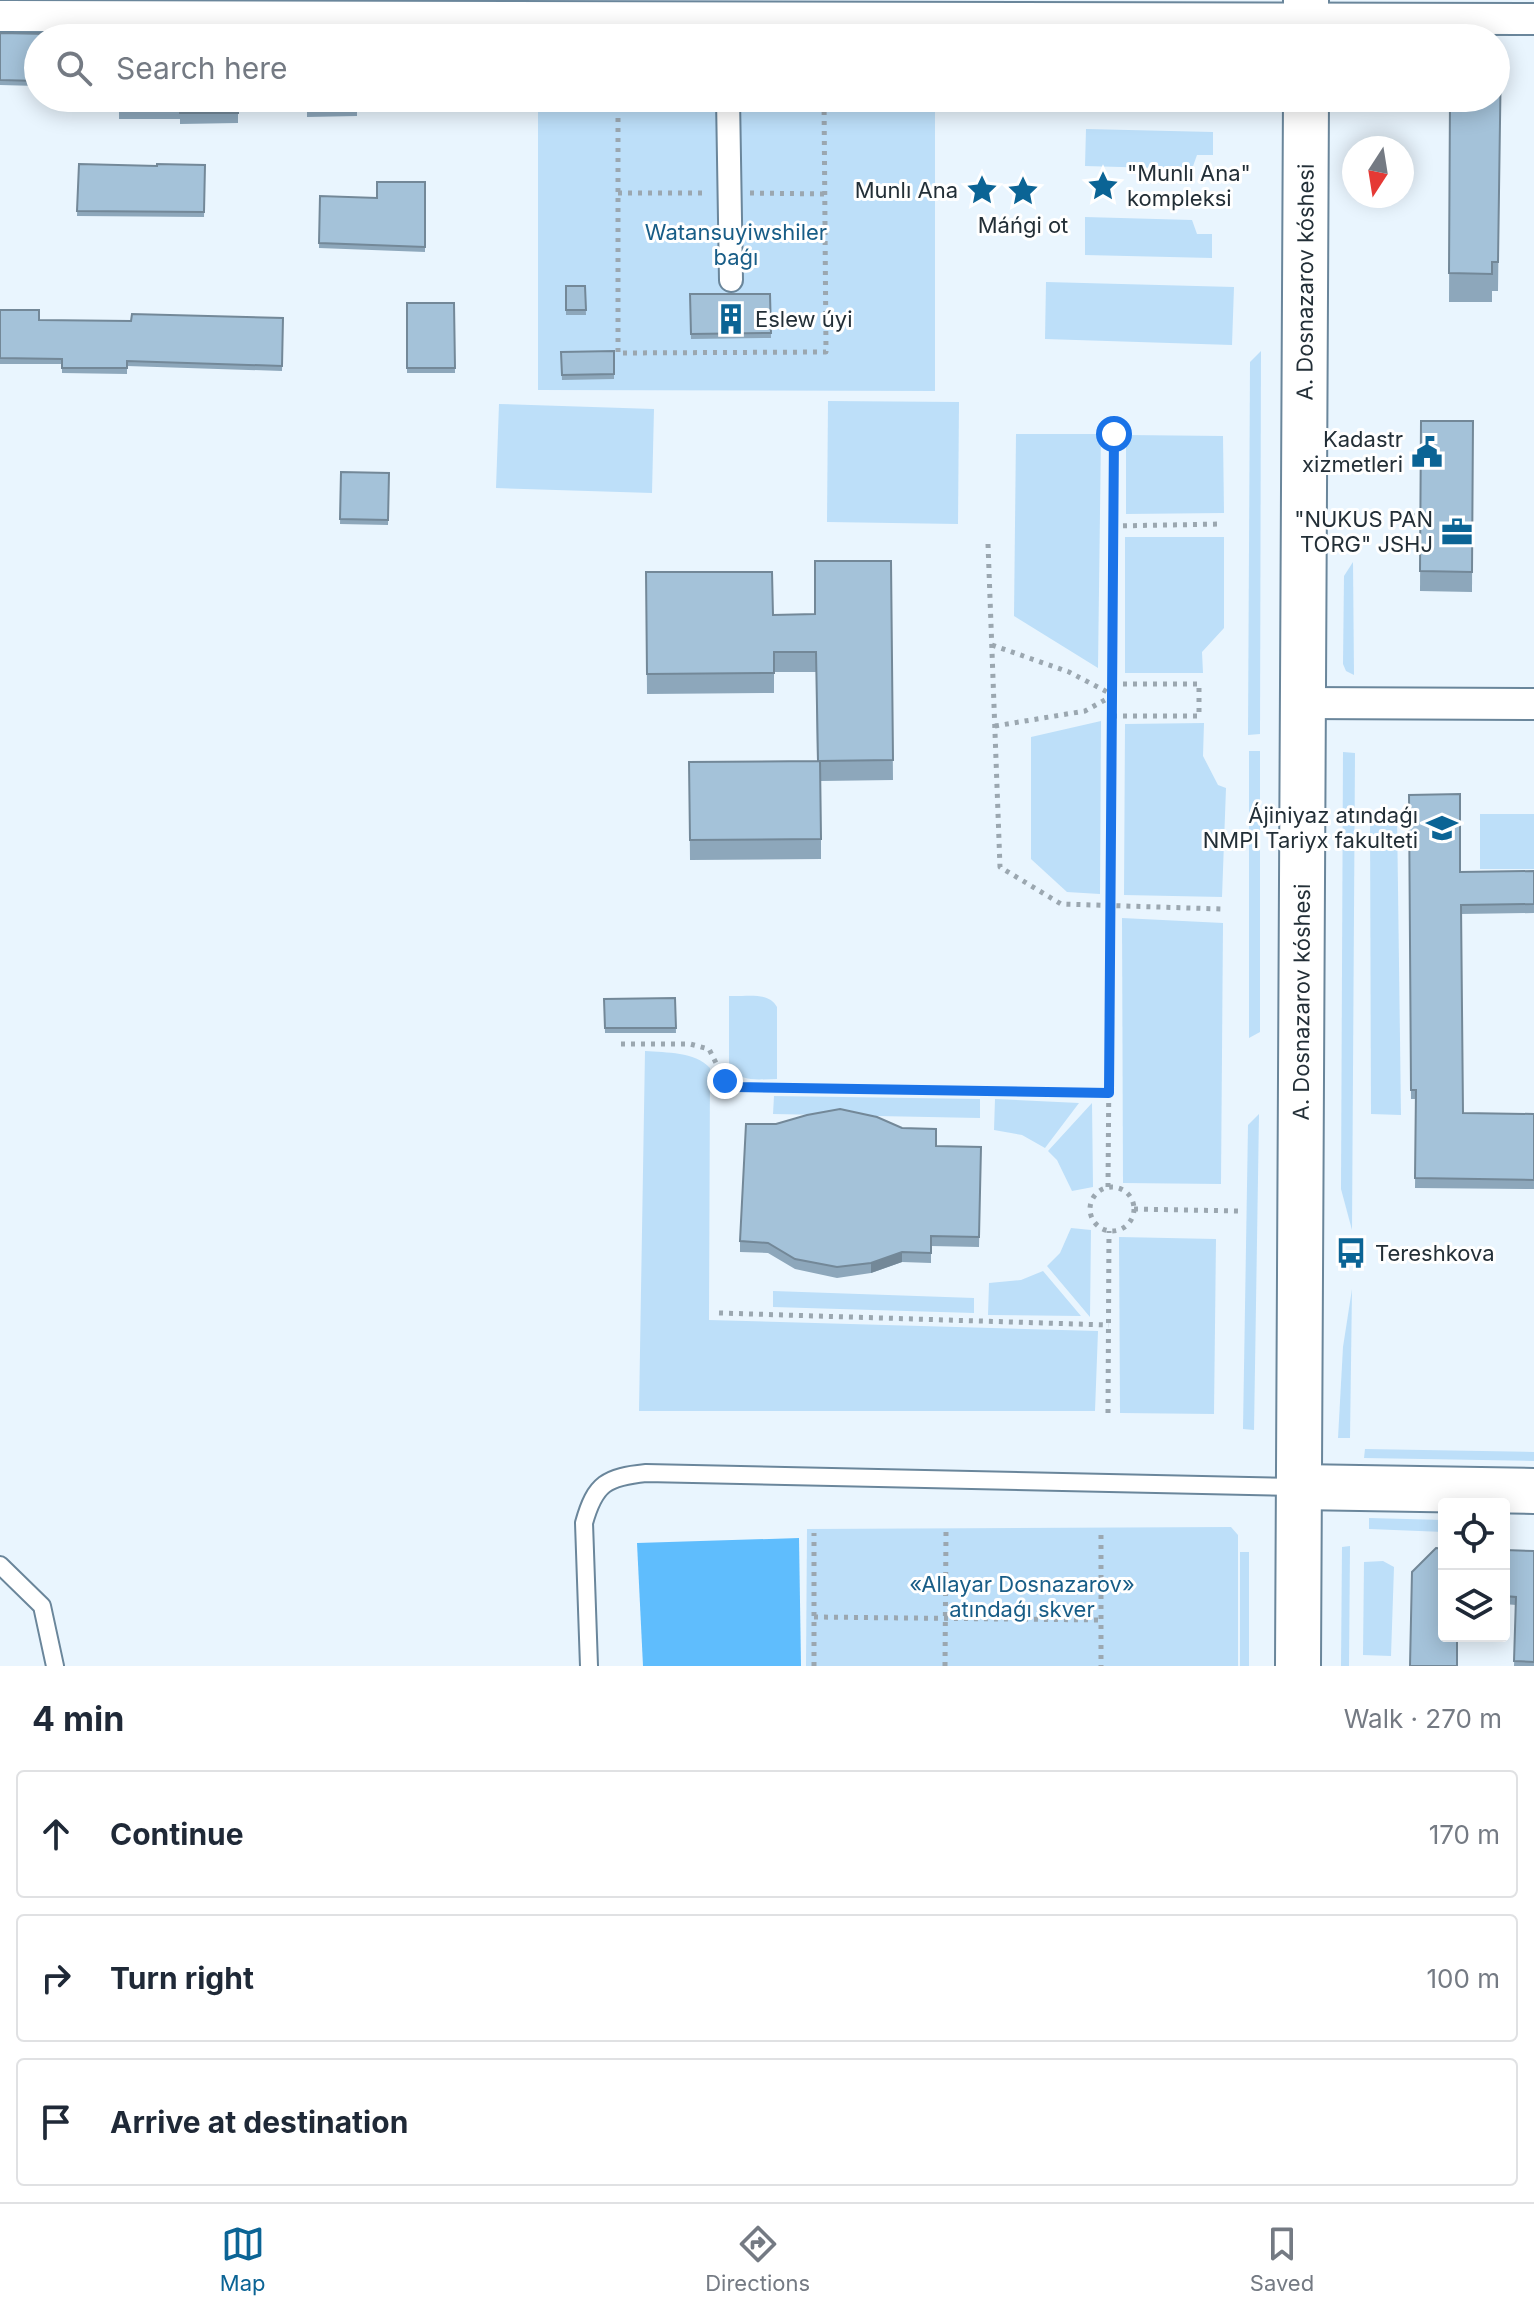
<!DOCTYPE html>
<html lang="en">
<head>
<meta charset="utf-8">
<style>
  body { margin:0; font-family:Inter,sans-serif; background:#f2f2f3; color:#1f2937 }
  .controls { position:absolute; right:24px; bottom:24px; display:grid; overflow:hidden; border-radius:8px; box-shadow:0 4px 20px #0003 }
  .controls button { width:72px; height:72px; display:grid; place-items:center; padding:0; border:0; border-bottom:2px solid #e0e1e3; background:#fff; color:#1f2937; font:40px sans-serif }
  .compass { position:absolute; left:1342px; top:136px; width:72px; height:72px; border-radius:50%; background:#fff; box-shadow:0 4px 20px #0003; rotate:192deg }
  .stop { position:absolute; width:24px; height:24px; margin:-18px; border:6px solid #1a73e8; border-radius:50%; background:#fff }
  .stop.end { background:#1a73e8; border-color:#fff; box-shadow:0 2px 8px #0008 }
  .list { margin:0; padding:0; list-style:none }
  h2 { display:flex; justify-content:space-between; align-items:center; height:104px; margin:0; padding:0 32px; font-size:34px }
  h2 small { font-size:26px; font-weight:400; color:#747a83 }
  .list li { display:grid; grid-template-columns:52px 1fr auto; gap:24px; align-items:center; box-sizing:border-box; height:128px; margin:0 16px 16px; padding:0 16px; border:2px solid #e0e1e3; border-radius:8px }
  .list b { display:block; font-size:30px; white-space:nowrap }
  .list em { font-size:26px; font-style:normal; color:#747a83 }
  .icon { flex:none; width:44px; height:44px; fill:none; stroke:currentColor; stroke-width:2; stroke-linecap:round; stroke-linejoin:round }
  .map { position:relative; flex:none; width:1534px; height:1666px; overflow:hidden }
  .search { position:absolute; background:#fff; box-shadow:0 4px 20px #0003; left:24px; right:24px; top:24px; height:88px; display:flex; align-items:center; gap:20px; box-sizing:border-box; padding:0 28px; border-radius:44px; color:#747a83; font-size:30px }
  .sheet { height:536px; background:#fff }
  nav { display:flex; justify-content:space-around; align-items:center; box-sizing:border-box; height:112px; border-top:2px solid #e0e1e3; background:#fff; font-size:22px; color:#747a83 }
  nav a { display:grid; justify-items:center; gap:4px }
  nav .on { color:#0b6495 }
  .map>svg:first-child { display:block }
  .green { fill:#bddff9 }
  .forest { fill:#5fbdfd }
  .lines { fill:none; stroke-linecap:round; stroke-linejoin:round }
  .service-casing { stroke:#6a869b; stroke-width:20 }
  .pedestrian-casing { stroke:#6a869b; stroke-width:26 }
  .minor-casing { stroke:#6a869b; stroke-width:34 }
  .secondary-casing { stroke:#6a869b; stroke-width:48 }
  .path { stroke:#9ba7b0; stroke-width:5; stroke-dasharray:4 6; stroke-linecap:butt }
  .service { stroke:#fff; stroke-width:16 }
  .pedestrian { stroke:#fff; stroke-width:22 }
  .minor { stroke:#fff; stroke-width:30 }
  .secondary { stroke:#fff; stroke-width:44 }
  .wall { fill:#8da7bb }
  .shaded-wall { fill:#738898 }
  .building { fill:#a4c2d9; stroke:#738898; stroke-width:2 }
  .route { stroke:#1a73e8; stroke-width:10 }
  .labels { text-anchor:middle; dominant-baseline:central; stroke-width:6; stroke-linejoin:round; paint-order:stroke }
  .poi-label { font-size:22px; fill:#232f37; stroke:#fff; text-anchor:end }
  .park-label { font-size:22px; fill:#185d87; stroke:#fff }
  .street-label { font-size:22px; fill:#232f37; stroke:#fff }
</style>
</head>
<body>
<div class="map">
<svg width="1534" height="1666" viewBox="0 0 1534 1666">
  <rect width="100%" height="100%" fill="#e9f5fe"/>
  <!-- green -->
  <g class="green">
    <polygon points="538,98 935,98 935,391 538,390"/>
    <polygon points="1043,98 1234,98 1234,108 1043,106"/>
    <polygon points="1086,129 1213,132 1213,155 1197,155 1192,169 1085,166"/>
    <polygon points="1085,217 1192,220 1197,234 1212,234 1212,258 1085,255"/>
    <polygon points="1046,282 1234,287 1232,345 1045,339"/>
    <polygon points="1261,351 1260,734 1248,735 1250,362"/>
    <polygon points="828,401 959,402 958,524 827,522"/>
    <polygon points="499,404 654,409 652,493 496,488"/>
    <polygon points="1016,434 1101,434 1098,668 1014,616"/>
    <polygon points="1126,435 1223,436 1224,513 1126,514"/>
    <polygon points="1125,537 1224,537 1224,628 1202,652 1203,673 1125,673"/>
    <polygon points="1353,562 1354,675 1346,671 1343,664 1344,576"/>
    <polygon points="1101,721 1100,894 1067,892 1031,859 1031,737"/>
    <polygon points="1204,723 1203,756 1218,785 1226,788 1222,897 1124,895 1125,724"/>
    <polygon points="1249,751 1260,751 1260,1032 1249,1038"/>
    <polygon points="1343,752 1355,753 1352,1230 1341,1189"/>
    <polygon points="1397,813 1401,1115 1371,1114 1370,814"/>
    <rect x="1480" y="814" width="54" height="55"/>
    <polygon points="1122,918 1223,923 1221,1184 1123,1183"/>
    <path d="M729,996C745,997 769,991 777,1007V1079C759,1079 741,1083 729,1067Z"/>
    <path d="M645,1051C667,1053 694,1051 710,1068L709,1320L1098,1331L1095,1411H639Z"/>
    <polygon points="774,1096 980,1099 980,1118 773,1114"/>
    <polygon points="995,1099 1079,1103 1045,1148 1022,1135 994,1130"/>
    <polygon points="1092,1103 1093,1187 1072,1191 1057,1160 1048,1151"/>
    <polygon points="1259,1114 1254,1430 1243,1429 1248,1125"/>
    <polygon points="1071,1228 1091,1230 1090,1317 1047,1266 1060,1253"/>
    <polygon points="1119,1237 1216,1239 1214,1414 1120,1413"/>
    <polygon points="1043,1271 1081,1316 988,1315 989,1283 1021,1280"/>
    <polygon points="1352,1289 1350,1438 1338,1438 1343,1347"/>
    <polygon points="773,1291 974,1298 974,1313 773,1307"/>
    <polygon points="1365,1449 1534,1452 1534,1461 1364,1458"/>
    <polygon points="1369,1518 1444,1520 1444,1532 1369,1529"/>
    <polygon points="1231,1527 1238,1535 1238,1666 806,1666 807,1529"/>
    <polygon points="1350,1546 1349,1666 1341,1666 1342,1547"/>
    <rect x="1240" y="1552" width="9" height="114"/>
    <polygon points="1383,1561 1394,1567 1391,1656 1363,1655 1364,1562"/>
  </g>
  <!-- forest -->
  <polygon class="forest" points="799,1538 801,1666 643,1666 637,1543"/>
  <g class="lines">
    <defs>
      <g id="service">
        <polyline points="0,1565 42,1606 55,1666"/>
        <path d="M589,1666L584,1523C595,1483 607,1477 646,1473L1296,1487"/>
      </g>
      <polyline id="pedestrian" points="728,98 731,280"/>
      <g id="minor">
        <polyline points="0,16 1534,19"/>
        <polyline points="1303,703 1534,704"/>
      </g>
      <g id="secondary">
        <polyline points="1306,38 1306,0"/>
        <polyline points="1299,1487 1534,1491"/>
        <path id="s1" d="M1298,1666L1306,98"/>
      </g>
    </defs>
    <!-- service casing -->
    <use href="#service" class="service-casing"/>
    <!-- pedestrian casing -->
    <use href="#pedestrian" class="pedestrian-casing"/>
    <!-- minor casing -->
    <use href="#minor" class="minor-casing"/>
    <!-- secondary casing -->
    <use href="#secondary" class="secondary-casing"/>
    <!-- path -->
    <g class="path">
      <polyline points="618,98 618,353 826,352 824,98"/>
      <polyline points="618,193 708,193"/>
      <polyline points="750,193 825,194"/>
      <polyline points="1411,516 1421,516"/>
      <polyline points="1113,526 1221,524"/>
      <polyline points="988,544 1000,867 1061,904 1222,909"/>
      <polyline points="992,645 1069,672 1113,695"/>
      <polyline points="1113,716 1199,716 1199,684 1113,684"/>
      <polyline points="995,726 1085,711 1112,696"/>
      <polyline points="621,1044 690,1044 709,1049 725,1081 735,1087 1109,1093"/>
      <circle cx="1112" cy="1209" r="22"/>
      <polyline points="1108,1187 1114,434"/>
      <polyline points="1134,1209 1238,1211"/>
      <polyline points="719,1313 1109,1325"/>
      <polyline points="1108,1413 1109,1231"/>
      <polyline points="1101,1535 1101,1666"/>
      <polyline points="814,1617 1101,1620"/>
      <polyline points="814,1666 814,1533"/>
      <polyline points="945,1666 946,1532"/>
    </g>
    <!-- service -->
    <use href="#service" class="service"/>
    <!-- pedestrian -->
    <use href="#pedestrian" class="pedestrian"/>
    <!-- minor -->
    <use href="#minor" class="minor"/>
    <!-- secondary -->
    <use href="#secondary" class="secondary"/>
  </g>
  <!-- wall -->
  <g class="wall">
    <polygon points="0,33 38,38 38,86 0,85"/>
    <polygon points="1501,52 1498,291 1492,291 1492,302 1449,302 1450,98"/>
    <polygon points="119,98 238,98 238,123 180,124 180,119 119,119"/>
    <polygon points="307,98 395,98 394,109 357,107 357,116 307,117"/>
    <polygon points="79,164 157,166 205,165 204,217 77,216"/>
    <polygon points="425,182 425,252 319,248 320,196 377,198"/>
    <polygon points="566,286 585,286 586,315 566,315"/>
    <polygon points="690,294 770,294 771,338 691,339"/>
    <polygon points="407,303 454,303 455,373 407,373"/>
    <polygon points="0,310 39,320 131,321 283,318 282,371 127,366 127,374 62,373 62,364 0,364"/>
    <polygon points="614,351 614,379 562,380 561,352"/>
    <polygon points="1421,421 1473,421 1472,592 1420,591"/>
    <polygon points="341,472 389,473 388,525 340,524"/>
    <polygon points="891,561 893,780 821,781 821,859 690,860 689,762 817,761 816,672 774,672 774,693 647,694 646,572 773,615 815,614"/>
    <polygon points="1409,795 1460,872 1534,871 1534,913 1461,914 1463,1113 1534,1114 1534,1189 1415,1188 1416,1099 1411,1099"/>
    <polygon points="675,998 676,1033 605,1033 604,999"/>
    <polygon points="776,1124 936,1146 981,1147 979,1247 931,1246 931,1263 902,1262 871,1273 837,1278 795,1269 768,1253 740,1252 740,1241"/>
    <polygon points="1504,1550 1534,1551 1534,1666 1514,1666 1516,1605 1504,1604"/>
  </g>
  <!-- shaded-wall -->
  <polygon class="shaded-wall" points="902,1252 902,1262 871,1273 871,1263"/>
  <!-- building -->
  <g class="building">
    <polygon points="0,33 48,34 48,38 38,38 38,81 0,80"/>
    <polygon points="1496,52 1501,52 1498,262 1492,262 1492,274 1449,273 1450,98 1496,98"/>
    <polygon points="119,98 238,98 238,113 180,113 180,108 119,108"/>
    <polygon points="307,98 394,98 394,104 357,102 357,111 307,111"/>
    <polygon points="79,164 157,166 157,164 205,165 204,212 77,211"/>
    <polygon points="377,182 425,182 425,247 319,243 320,196 377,198"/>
    <polygon points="566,286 585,286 586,310 566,310"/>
    <polygon points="690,294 770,294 771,333 691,334"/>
    <polygon points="407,303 454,303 455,368 407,368"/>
    <polygon points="0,310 39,310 39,320 131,321 132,314 283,318 282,366 127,361 127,368 62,368 62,359 0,358"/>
    <polygon points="614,351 614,374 562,375 561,352"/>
    <polygon points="1421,421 1473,421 1472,572 1420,571"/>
    <polygon points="341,472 389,473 388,520 340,519"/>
    <polygon points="815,561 891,561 893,760 820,761 821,839 690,840 689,762 818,761 816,652 774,652 774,673 647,674 646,572 772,572 773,615 815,614"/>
    <polygon points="1460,794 1460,872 1534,871 1534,904 1461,905 1463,1113 1534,1114 1534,1180 1415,1178 1416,1090 1411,1090 1409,795"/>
    <polygon points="675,998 676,1028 605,1028 604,999"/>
    <polygon points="840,1109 877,1117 902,1128 936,1129 936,1146 981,1147 979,1237 931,1236 931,1253 902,1252 871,1263 837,1267 795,1259 768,1243 740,1241 746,1124 776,1124 807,1115"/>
    <polygon points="1436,1548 1444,1549 1444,1636 1457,1636 1457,1666 1410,1666 1412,1572"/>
    <polygon points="1504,1550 1534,1551 1534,1662 1514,1661 1516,1597 1504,1596"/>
  </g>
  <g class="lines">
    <!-- route -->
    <polyline class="route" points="725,1081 735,1087 1109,1093 1114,434"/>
  </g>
  <!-- icons -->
  <defs>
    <symbol id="sight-bare" viewBox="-9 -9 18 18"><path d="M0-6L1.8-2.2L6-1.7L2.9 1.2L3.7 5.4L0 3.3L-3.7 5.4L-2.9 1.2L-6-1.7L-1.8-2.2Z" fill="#0b6495" stroke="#fff" stroke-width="2.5" paint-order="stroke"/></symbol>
    <symbol id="building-bare" viewBox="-9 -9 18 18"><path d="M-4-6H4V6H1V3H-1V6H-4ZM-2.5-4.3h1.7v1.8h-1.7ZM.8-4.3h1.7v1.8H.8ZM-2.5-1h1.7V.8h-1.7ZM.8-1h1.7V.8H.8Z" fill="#0b6495" stroke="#fff" stroke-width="2.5" paint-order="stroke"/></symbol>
    <symbol id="civic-bare" viewBox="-9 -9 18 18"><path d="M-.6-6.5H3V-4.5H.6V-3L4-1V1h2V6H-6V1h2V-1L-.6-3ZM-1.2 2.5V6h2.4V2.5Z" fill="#0b6495" stroke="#fff" stroke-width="2.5" paint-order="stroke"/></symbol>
    <symbol id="office-bare" viewBox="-9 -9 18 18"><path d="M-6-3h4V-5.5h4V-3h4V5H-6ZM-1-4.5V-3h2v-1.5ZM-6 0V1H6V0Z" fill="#0b6495" stroke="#fff" stroke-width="2.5" paint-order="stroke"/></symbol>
    <symbol id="university-bare" viewBox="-9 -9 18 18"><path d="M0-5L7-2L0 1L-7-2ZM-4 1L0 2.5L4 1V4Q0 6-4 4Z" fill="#0b6495" stroke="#fff" stroke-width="2.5" paint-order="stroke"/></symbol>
    <symbol id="bus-bare" viewBox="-9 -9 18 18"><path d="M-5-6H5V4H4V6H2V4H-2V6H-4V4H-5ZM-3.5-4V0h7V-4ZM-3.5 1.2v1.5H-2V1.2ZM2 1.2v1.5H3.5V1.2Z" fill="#0b6495" stroke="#fff" stroke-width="2.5" paint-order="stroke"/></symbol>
  </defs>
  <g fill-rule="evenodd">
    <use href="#sight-bare" x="1081" y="164" width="44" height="44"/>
    <use href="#sight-bare" x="960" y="168" width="44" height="44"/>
    <use href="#sight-bare" x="1001" y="169" width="44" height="44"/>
    <use href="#building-bare" x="709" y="297" width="44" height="44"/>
    <use href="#civic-bare" x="1405" y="430" width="44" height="44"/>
    <use href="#office-bare" x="1435" y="510" width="44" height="44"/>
    <use href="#university-bare" x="1420" y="806" width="44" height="44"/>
    <use href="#bus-bare" x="1329" y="1231" width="44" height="44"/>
  </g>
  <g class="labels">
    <!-- poi labels -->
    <g class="poi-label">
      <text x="1127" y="173" text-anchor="start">"Munlı Ana"<tspan x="1127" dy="25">kompleksi</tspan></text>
      <text x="958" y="190">Munlı Ana</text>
      <text x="1023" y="225" text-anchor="middle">Máńgi ot</text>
      <text x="755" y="319" text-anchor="start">Eslew úyi</text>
      <text x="1403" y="439">Kadastr<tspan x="1403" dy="25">xizmetleri</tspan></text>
      <text x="1433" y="519">"NUKUS PAN<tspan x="1433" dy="25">TORG" JSHJ</tspan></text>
      <text x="1418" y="815">Ájiniyaz atındaǵı<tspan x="1418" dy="25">NMPI Tariyx fakulteti</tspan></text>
      <text x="1375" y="1253" text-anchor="start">Tereshkova</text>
    </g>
    <!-- park labels -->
    <g class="park-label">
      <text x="736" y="232">Watansuyiwshiler<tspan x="736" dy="25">baǵı</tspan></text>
      <text x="1022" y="1584">«Allayar Dosnazarov»<tspan x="1022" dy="25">atındaǵı skver</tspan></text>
    </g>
    <!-- street labels -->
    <g class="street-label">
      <text stroke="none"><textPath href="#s1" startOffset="1384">A. Dosnazarov kóshesi</textPath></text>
      <text stroke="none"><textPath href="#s1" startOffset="664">A. Dosnazarov kóshesi</textPath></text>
    </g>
  </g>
</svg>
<div class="controls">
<button><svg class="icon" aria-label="locate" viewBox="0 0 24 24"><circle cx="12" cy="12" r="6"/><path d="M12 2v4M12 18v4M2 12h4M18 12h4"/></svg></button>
<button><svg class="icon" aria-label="layers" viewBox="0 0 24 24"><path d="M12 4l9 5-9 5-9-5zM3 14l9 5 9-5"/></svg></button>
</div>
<svg class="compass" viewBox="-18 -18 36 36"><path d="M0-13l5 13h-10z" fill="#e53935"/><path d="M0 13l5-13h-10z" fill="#747a83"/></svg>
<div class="stop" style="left:1114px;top:434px"></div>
<div class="stop end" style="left:725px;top:1081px"></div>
<div class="search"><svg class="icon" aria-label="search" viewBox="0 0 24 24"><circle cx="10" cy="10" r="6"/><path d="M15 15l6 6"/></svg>Search here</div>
</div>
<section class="sheet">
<h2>4 min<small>Walk · 270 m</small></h2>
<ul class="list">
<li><svg class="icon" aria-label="ahead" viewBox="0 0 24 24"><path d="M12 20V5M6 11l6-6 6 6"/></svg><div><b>Continue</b></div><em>170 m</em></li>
<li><svg class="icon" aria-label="right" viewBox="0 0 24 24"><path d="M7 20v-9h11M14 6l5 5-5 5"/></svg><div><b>Turn right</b></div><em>100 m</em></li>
<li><svg class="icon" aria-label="arrive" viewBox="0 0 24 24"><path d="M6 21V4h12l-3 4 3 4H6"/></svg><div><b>Arrive at destination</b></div></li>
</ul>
</section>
<nav>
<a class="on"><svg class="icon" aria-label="map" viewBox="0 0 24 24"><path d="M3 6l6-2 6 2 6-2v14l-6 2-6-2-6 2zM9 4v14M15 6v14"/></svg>Map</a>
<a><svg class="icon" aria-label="directions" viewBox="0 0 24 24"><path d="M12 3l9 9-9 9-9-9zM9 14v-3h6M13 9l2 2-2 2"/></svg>Directions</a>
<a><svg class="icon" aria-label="saved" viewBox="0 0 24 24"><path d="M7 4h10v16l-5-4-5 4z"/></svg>Saved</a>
</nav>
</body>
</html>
